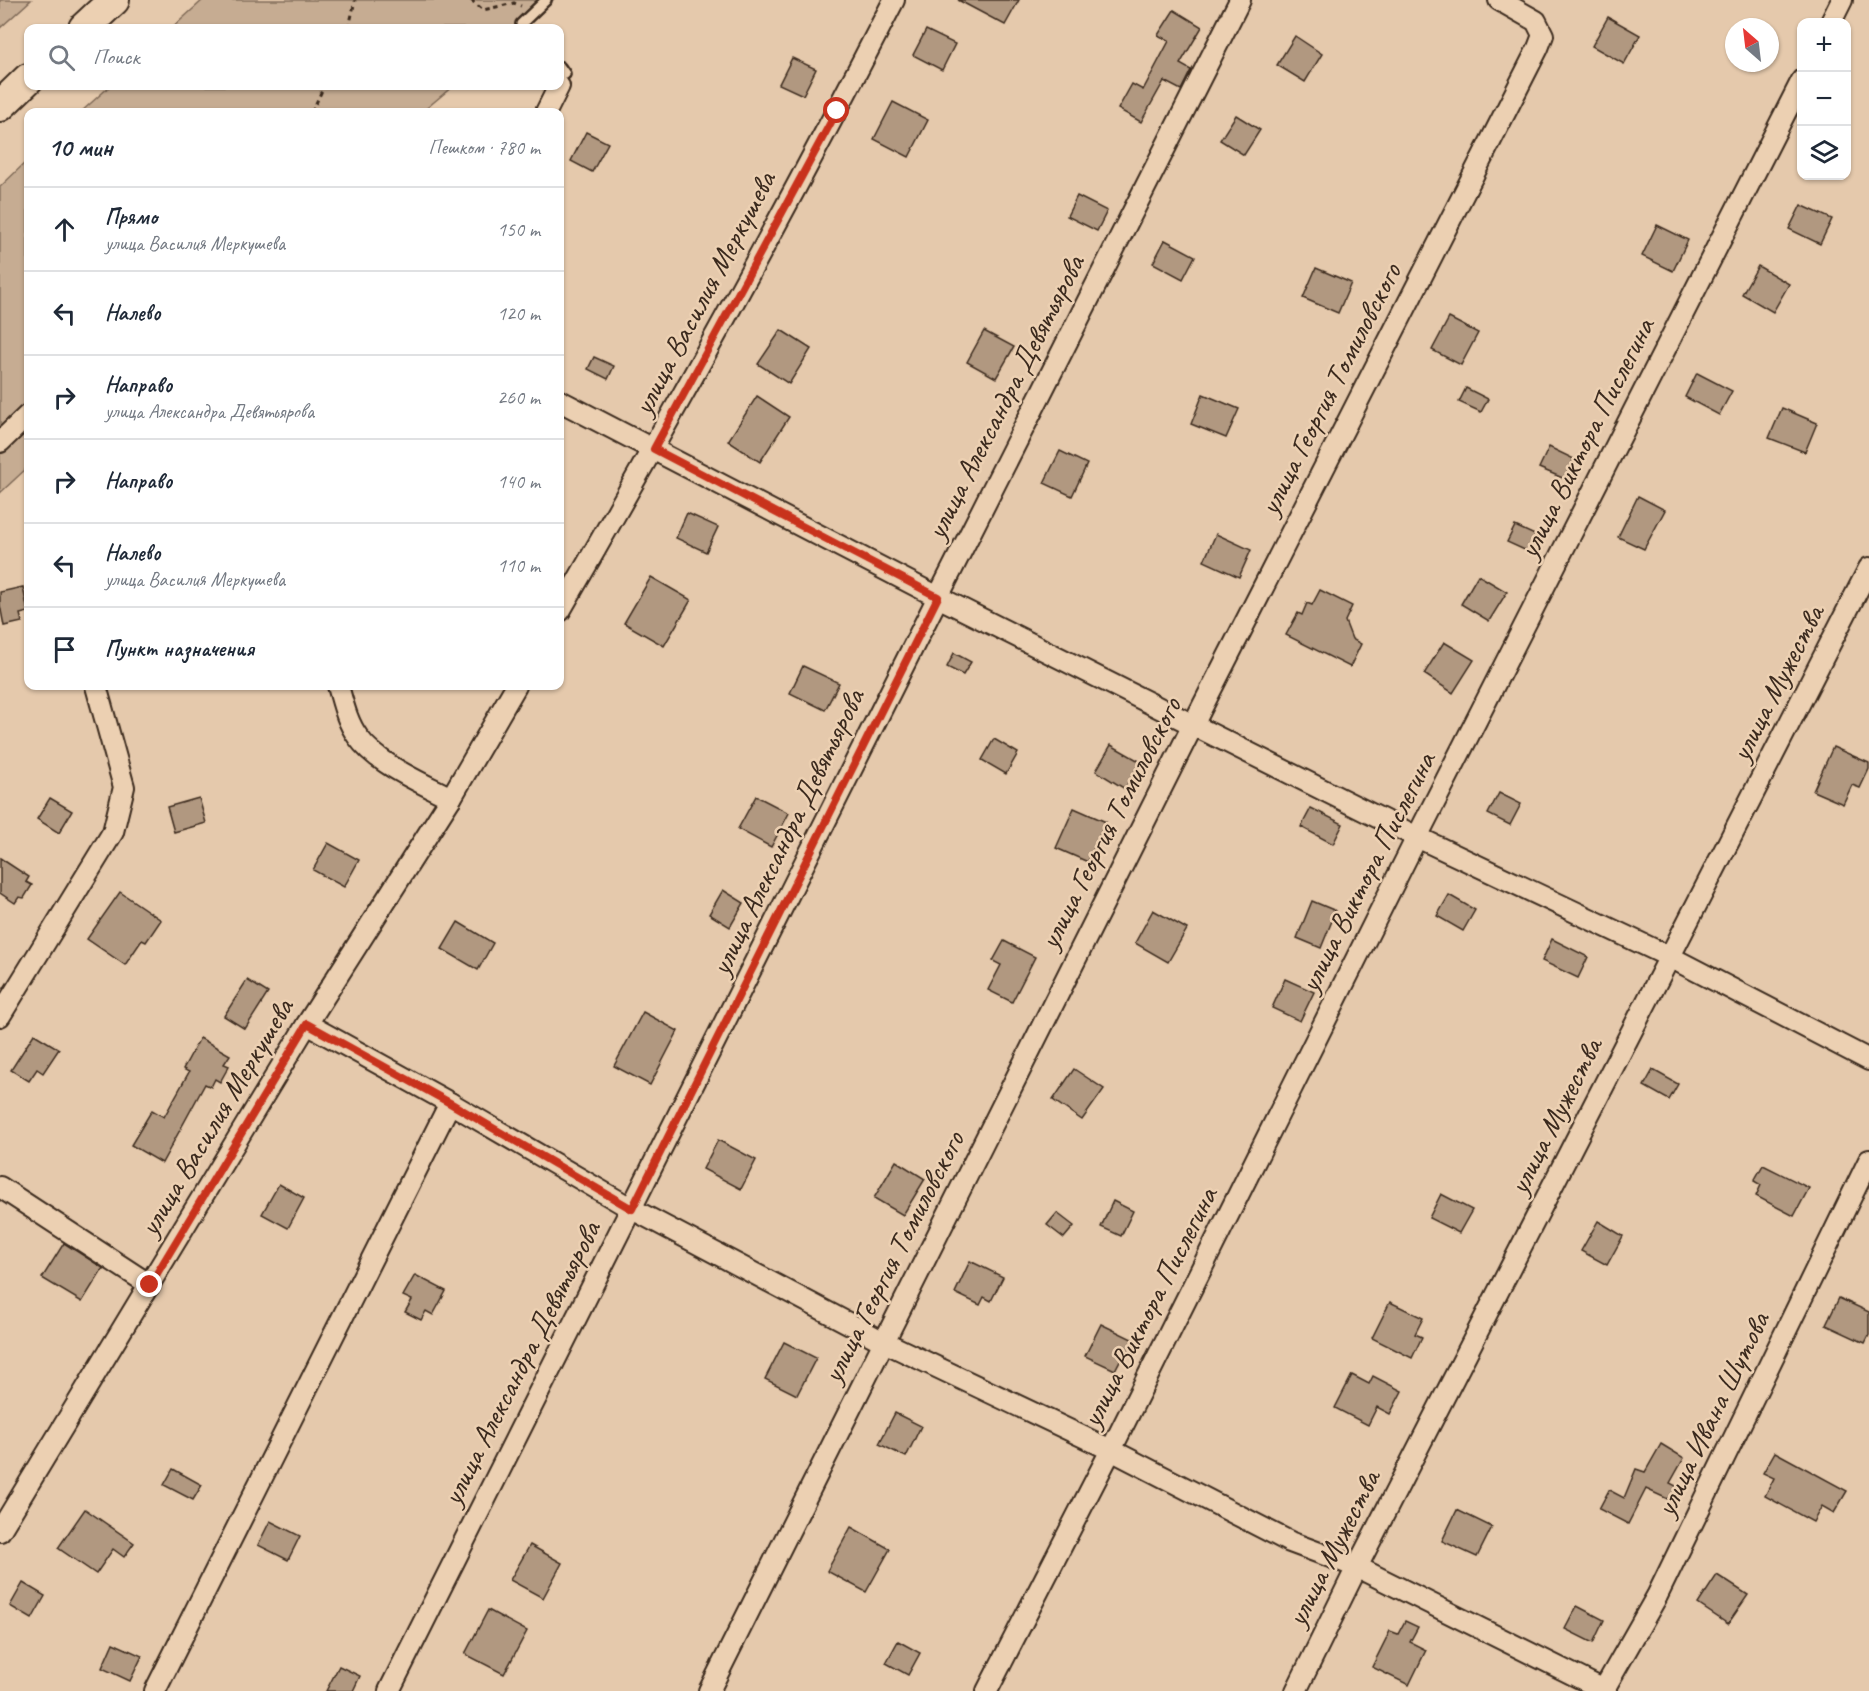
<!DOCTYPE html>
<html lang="ru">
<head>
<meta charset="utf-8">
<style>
  body { margin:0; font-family:Caveat,sans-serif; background:#f6f6f7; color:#1f2937 }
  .controls { position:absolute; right:18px; top:18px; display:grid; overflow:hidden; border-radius:12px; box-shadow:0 2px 4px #0004 }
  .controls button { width:54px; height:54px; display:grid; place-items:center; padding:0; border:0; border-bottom:2px solid #e0e1e3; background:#fff; color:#1f2937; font:30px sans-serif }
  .compass { position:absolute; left:1725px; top:18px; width:54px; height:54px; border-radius:50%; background:#fff; box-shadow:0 2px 4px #0004; rotate:332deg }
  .stop { position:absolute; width:18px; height:18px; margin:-14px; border:4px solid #c8321e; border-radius:50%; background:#fff }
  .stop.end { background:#c8321e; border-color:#fff; box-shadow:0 2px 6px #0008 }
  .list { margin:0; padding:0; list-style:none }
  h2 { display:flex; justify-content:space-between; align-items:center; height:78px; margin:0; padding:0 24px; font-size:26px }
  h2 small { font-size:20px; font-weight:400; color:#747a83 }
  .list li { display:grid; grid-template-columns:39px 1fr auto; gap:18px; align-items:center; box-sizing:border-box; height:84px; padding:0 24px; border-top:2px solid #e0e1e3 }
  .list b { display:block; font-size:22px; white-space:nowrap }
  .list p { margin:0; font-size:20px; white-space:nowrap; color:#747a83 }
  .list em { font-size:20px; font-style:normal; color:#747a83 }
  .icon { flex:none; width:33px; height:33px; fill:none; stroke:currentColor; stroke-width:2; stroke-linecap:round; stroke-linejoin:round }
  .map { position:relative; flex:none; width:1869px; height:1691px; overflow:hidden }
  .search { position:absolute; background:#fff; box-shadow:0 2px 4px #0004; left:24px; top:24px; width:540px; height:66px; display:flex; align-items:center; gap:15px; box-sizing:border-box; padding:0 21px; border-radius:12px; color:#747a83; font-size:22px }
  .panel { position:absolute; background:#fff; box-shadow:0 2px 4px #0004; left:24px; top:108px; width:540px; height:582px; border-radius:12px }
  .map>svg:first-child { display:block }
  .green { fill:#c6ac92; stroke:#806b58; stroke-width:1.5 }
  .building { fill:#b19880; stroke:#3b2a1e; stroke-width:1.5 }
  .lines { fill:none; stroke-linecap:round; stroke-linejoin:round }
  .lane-casing { stroke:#3b2a1e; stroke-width:14 }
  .street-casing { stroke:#3b2a1e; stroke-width:24 }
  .primary-casing { stroke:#3b2a1e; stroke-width:34 }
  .path { stroke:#3b2a1e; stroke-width:3; stroke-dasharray:4.5 4.5; stroke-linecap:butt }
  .lane { stroke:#ecd0b2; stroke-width:9 }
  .street { stroke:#ecd0b2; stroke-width:20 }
  .primary { stroke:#ecd0b2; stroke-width:30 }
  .route { stroke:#c8321e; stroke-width:8 }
  .labels { text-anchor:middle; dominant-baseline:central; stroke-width:5; stroke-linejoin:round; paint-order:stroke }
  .street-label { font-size:30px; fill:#3b2a1e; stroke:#ecd0b2 }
</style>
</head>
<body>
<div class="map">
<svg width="1869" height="1691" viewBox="0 0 1869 1691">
  <rect width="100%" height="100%" fill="#e5c9ac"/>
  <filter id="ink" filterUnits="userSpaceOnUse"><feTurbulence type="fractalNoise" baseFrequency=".0167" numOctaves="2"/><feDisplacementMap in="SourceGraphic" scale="12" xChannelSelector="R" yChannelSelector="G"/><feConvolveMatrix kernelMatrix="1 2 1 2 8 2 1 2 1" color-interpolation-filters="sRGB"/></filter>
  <g filter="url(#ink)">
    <!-- green -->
    <g class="green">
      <polygon points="0,0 31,0 0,28"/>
      <polygon points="203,0 553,0 519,28 172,28"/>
      <polygon points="110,86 453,86 422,112 81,112"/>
      <polygon points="28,160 28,467 0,493 0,187"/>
    </g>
    <!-- building -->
    <g class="building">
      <polygon points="958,0 1019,0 1005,25"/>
      <polygon points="1174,10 1202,27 1180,64 1191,70 1181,90 1164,81 1141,122 1118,109 1132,84 1143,90 1169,41 1158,35"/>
      <polygon points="1608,17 1640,35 1624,64 1592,46"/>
      <polygon points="926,30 955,44 942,70 913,55"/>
      <polygon points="1295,36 1322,54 1305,82 1277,65"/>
      <polygon points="792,58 816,69 803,95 779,84"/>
      <polygon points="893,102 928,120 909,157 874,139"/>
      <polygon points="1236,115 1260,130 1244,155 1220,140"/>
      <polygon points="586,132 608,143 592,172 571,161"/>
      <polygon points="1077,196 1107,211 1097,231 1067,216"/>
      <polygon points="1801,205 1832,219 1820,244 1789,229"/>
      <polygon points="1657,225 1688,240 1673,271 1642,256"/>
      <polygon points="1165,240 1195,256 1183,279 1153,263"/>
      <polygon points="1758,266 1789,284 1773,312 1742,294"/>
      <polygon points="1316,268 1351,283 1338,313 1303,298"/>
      <polygon points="1449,318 1478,333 1461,365 1432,350"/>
      <polygon points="781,330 811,349 789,384 758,364"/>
      <polygon points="984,331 1014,347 996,378 967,362"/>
      <polygon points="594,357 614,366 608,379 588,369"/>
      <polygon points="1697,373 1732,391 1719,415 1685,397"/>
      <polygon points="1466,388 1488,399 1481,412 1459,402"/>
      <polygon points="1203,394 1239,409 1226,438 1191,424"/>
      <polygon points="757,396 789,417 760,462 728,441"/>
      <polygon points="1782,408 1817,423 1805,452 1769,438"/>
      <polygon points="1549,447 1574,459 1565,479 1539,468"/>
      <polygon points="1060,451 1087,464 1072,496 1044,483"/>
      <polygon points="1638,496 1665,510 1644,549 1618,537"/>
      <polygon points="687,513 718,527 706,552 676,538"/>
      <polygon points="1515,526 1537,536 1529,552 1507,542"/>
      <polygon points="1216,534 1251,550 1239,577 1204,561"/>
      <polygon points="1478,575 1507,592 1489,621 1461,604"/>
      <polygon points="651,577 691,600 664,646 624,623"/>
      <polygon points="23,587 28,612 20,614 22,622 4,626 0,605 0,592"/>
      <polygon points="1320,590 1352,606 1345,621 1352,639 1361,644 1350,667 1286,635 1298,613 1302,615 1307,603 1312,605"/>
      <polygon points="1444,642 1474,660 1453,693 1424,674"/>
      <polygon points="954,653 971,662 963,675 947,667"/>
      <polygon points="803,666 839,683 825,710 790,693"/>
      <polygon points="994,739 1018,753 1006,774 982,760"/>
      <polygon points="1111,745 1141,762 1125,789 1096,771"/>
      <polygon points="1833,747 1869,763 1869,769 1860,788 1852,785 1843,804 1813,791"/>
      <polygon points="1499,793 1521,804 1510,825 1488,814"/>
      <polygon points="756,796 789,813 771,847 738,829"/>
      <polygon points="50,798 72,811 59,833 37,819"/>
      <polygon points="199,798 206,823 174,832 167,807"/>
      <polygon points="1074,808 1106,822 1088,862 1056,848"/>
      <polygon points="1311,808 1343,824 1333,844 1301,827"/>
      <polygon points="328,843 359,860 344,887 313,870"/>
      <polygon points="0,858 29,877 26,882 32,885 24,898 19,897 15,903 0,893"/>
      <polygon points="723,890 744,903 730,927 709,914"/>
      <polygon points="120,892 161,920 146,942 142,940 125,965 87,939"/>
      <polygon points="1449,895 1475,910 1463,931 1437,916"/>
      <polygon points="1312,901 1336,911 1321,948 1297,938"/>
      <polygon points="1153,910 1187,929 1168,962 1135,943"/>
      <polygon points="458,922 493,943 478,970 442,949"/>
      <polygon points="1552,939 1588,957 1578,978 1542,961"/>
      <polygon points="1004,941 1035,957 1012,1002 988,990 1001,965 993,961"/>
      <polygon points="1285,979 1314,992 1300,1021 1272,1008"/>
      <polygon points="247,980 268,993 245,1029 224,1016"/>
      <polygon points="643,1012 678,1031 650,1085 614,1066"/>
      <polygon points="34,1034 59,1049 43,1073 37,1069 29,1081 11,1070"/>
      <polygon points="200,1038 230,1055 224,1064 229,1066 220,1082 215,1079 211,1087 205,1084 162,1163 131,1145 152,1110 164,1117 189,1072 183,1069"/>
      <polygon points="1074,1069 1104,1089 1082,1120 1053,1100"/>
      <polygon points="1653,1070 1678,1084 1669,1100 1644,1086"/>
      <polygon points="718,1140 756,1160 741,1189 703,1169"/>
      <polygon points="896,1161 925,1179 903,1215 874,1198"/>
      <polygon points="1763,1165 1809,1188 1794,1216 1756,1196 1761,1185 1754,1181"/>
      <polygon points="279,1184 304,1198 288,1228 262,1214"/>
      <polygon points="1441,1194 1472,1210 1459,1233 1429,1218"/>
      <polygon points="1113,1201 1133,1211 1121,1236 1101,1227"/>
      <polygon points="1057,1213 1074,1226 1064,1238 1047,1225"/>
      <polygon points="1598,1221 1623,1236 1607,1265 1581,1251"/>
      <polygon points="64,1243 103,1268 82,1302 42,1278"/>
      <polygon points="970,1261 1003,1277 991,1301 984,1297 980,1305 955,1293"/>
      <polygon points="415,1275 446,1291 433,1315 426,1311 421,1320 405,1312 412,1300 403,1296"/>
      <polygon points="1839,1298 1869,1312 1869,1335 1865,1343 1826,1325"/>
      <polygon points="1390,1302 1423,1318 1415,1334 1422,1337 1412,1358 1372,1338"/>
      <polygon points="1101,1324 1136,1341 1130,1353 1125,1351 1115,1370 1085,1356"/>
      <polygon points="784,1342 816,1358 797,1395 765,1379"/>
      <polygon points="1352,1375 1369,1384 1373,1376 1402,1391 1390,1414 1377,1407 1368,1425 1335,1408"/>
      <polygon points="895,1413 921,1426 906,1457 879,1444"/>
      <polygon points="1661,1444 1684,1458 1670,1483 1678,1487 1672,1501 1646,1489 1628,1524 1599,1509 1609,1490 1624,1498 1636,1469 1645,1472"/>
      <polygon points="1775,1452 1847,1491 1834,1513 1822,1506 1813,1522 1765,1496 1774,1478 1763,1473"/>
      <polygon points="173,1469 202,1485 193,1500 164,1485"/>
      <polygon points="85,1509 134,1543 124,1557 113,1549 96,1574 58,1548"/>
      <polygon points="1457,1510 1492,1527 1477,1557 1442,1541"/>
      <polygon points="270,1521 300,1536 288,1560 258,1545"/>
      <polygon points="851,1527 890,1549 866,1592 827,1571"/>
      <polygon points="530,1545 562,1563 543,1598 510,1580"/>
      <polygon points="1717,1575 1748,1595 1728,1624 1698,1604"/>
      <polygon points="23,1583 45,1596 32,1619 10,1606"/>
      <polygon points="1577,1606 1604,1620 1593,1643 1565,1629"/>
      <polygon points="488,1610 527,1631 504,1674 465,1654"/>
      <polygon points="1405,1621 1418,1627 1410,1642 1426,1650 1409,1685 1372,1667 1390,1631 1398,1634"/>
      <polygon points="898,1641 920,1653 908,1675 886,1663"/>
      <polygon points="113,1643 142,1656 130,1681 102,1668"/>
      <polygon points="339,1666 360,1676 353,1691 326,1691"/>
    </g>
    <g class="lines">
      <defs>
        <g id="lane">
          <polyline points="525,28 521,24 546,0"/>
          <polyline points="560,67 565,74"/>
        </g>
        <g id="street">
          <polyline points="1831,22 1842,0"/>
          <polyline points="546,112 559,86"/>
          <polyline points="560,401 938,597 1417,837 1670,957 1869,1060"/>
          <polyline points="0,442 28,415"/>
          <path d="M560,611C676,410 788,207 894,0"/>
          <path d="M338,686C343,703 347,722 358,737C377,764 422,783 451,798"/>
          <polyline points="0,1016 113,832 124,787 96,686"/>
          <polyline points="307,1024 450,1103 632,1209 884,1342 1111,1450 1290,1542 1357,1567 1606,1691"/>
          <polyline points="0,1187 150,1285"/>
          <polyline points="0,1531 307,1024 451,798 516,686"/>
          <polyline points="155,1691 450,1103"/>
          <polyline points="389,1691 938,597 1240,0"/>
          <polyline points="709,1691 1193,725 1538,48 1543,35 1536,21 1499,0"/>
          <polyline points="987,1691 1111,1450 1417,837 1802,80"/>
          <polyline points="1296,1691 1357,1567 1869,568"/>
          <polyline points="1603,1691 1657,1596 1869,1160"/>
        </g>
        <g id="primary">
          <polyline points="84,28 114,0"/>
          <polyline points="0,106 28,79"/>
        </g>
      </defs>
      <!-- lane casing -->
      <use href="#lane" class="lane-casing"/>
      <!-- street casing -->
      <use href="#street" class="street-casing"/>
      <!-- primary casing -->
      <use href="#primary" class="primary-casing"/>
      <!-- path -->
      <g class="path">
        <polyline points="471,0 483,10 514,3 521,6"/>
        <polyline points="349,28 355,0"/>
        <polyline points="312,112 324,86"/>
      </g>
      <!-- lane -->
      <use href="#lane" class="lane"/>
      <!-- street -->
      <use href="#street" class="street"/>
      <!-- primary -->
      <use href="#primary" class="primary"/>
    </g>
  </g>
  <g class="lines" filter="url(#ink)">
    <!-- route -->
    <polyline class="route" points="150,1285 307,1024 450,1103 632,1209 938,597 654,449 837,111"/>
  </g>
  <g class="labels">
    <!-- street labels -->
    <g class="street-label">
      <text transform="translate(704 293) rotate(-62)">улица Василия Меркушева</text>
      <text transform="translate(1330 389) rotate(-63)">улица Георгия Томиловского</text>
      <text transform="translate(1005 397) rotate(-63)">улица Александра Девятьярова</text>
      <text transform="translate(1586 438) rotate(-63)">улица Виктора Пислегина</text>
      <text transform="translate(1777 683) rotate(-63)">улица Мужества</text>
      <text transform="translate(1110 823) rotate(-63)">улица Георгия Томиловского</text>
      <text transform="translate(787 832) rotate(-64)">улица Александра Девятьярова</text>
      <text transform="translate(1367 872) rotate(-63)">улица Виктора Пислегина</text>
      <text transform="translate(1555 1116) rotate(-63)">улица Мужества</text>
      <text transform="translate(216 1117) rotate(-59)">улица Василия Меркушева</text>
      <text transform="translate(893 1257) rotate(-63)">улица Георгия Томиловского</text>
      <text transform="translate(1149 1307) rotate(-63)">улица Виктора Пислегина</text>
      <text transform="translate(521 1363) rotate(-63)">улица Александра Девятьярова</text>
      <text transform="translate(1712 1414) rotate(-64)">улица Ивана Шутова</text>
      <text transform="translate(1333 1548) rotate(-63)">улица Мужества</text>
    </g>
  </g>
</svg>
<div class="controls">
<button>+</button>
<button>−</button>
<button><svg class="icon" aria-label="layers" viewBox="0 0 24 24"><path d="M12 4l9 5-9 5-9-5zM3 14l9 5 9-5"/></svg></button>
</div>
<svg class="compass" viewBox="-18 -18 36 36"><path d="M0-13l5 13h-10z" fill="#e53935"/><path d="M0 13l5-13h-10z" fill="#747a83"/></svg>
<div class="stop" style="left:837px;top:111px"></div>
<div class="stop end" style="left:150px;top:1285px"></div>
<div class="search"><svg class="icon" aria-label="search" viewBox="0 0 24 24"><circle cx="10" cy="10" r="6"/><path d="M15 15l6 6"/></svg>Поиск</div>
<section class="panel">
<h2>10 мин<small>Пешком · 780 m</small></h2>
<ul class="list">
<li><svg class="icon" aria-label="ahead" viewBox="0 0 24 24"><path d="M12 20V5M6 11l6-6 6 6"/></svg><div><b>Прямо</b><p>улица Василия Меркушева</p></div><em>150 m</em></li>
<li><svg class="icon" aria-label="left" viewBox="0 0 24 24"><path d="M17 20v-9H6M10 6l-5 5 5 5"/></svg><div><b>Налево</b></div><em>120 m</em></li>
<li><svg class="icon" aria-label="right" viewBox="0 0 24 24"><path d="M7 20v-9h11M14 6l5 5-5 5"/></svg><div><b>Направо</b><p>улица Александра Девятьярова</p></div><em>260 m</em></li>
<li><svg class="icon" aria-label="right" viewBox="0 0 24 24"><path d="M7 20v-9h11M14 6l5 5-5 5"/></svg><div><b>Направо</b></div><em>140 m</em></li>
<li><svg class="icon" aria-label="left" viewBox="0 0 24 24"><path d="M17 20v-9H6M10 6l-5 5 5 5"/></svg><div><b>Налево</b><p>улица Василия Меркушева</p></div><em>110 m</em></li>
<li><svg class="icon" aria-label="arrive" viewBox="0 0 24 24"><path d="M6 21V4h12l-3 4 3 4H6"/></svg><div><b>Пункт назначения</b></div></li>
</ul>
</section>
</div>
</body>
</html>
